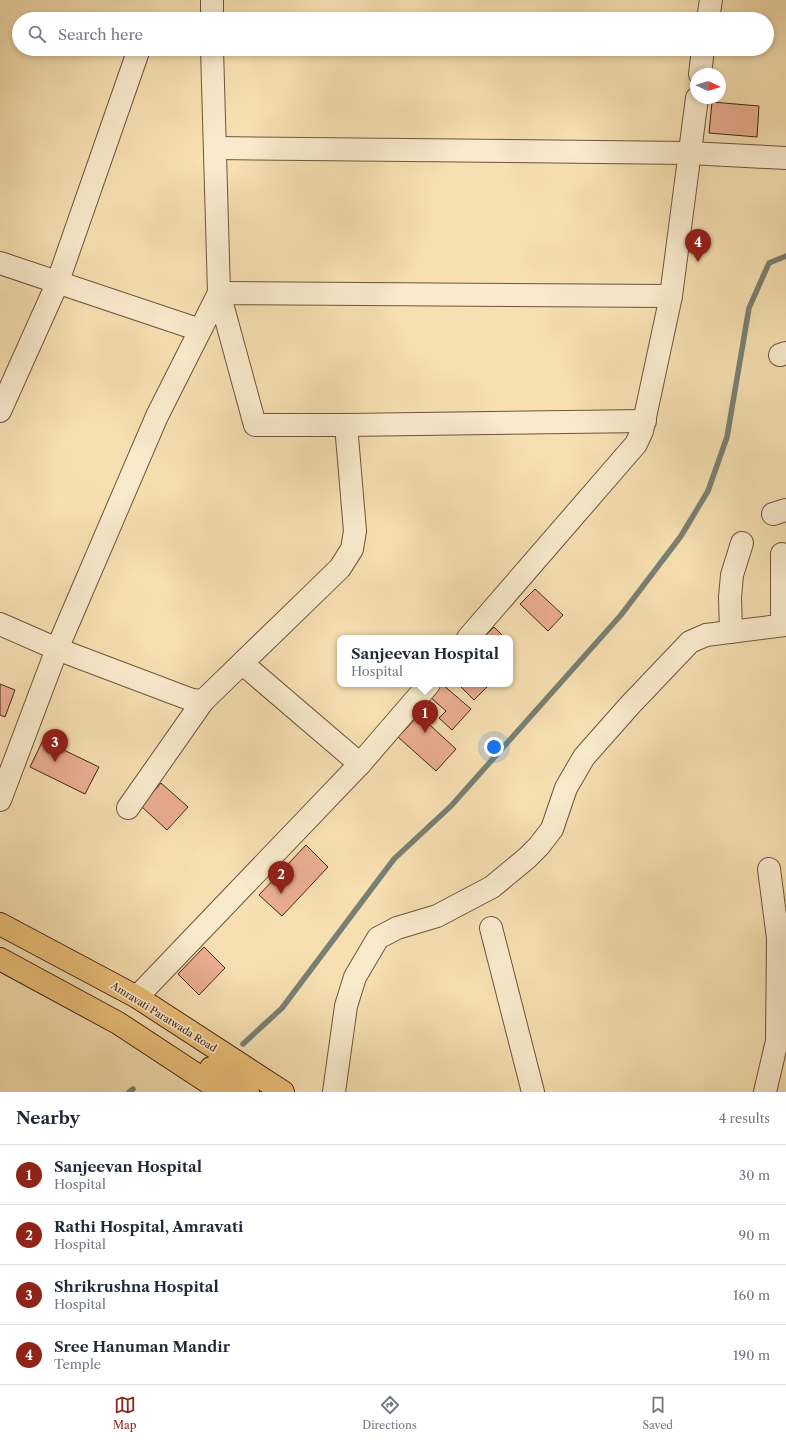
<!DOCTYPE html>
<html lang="en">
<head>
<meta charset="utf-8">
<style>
  body { margin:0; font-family:"Libre Caslon Text",serif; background:#f6f6f7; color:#1f2937 }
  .compass { position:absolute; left:690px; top:68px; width:36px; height:36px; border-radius:50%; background:#fff; box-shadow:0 2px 6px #0003; rotate:94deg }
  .you { position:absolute; left:494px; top:747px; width:14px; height:14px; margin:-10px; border:3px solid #fff; border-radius:50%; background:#1a73e8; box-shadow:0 0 0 6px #1a73e833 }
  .badge { display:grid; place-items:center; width:26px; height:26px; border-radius:50%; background:#8f2418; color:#fff; font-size:13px; font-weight:700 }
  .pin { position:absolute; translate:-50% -33px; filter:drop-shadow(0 1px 2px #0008) }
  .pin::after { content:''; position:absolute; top:21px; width:14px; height:12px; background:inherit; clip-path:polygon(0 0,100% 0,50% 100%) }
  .popup { position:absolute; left:337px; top:635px; width:176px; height:52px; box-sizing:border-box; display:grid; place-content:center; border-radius:8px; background:#fff; filter:drop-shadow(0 1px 3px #0005); font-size:13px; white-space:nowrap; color:#747a83 }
  .popup b { font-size:15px; color:#1f2937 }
  .popup::after { content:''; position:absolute; left:50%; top:100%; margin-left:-8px; border:8px solid transparent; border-top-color:#fff }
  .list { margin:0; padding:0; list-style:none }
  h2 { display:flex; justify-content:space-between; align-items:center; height:52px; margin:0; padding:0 16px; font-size:17px }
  h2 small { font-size:13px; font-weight:400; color:#747a83 }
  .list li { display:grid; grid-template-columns:26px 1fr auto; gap:12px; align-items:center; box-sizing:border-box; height:60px; padding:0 16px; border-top:1px solid #e0e1e3 }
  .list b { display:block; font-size:15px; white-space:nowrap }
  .list p { margin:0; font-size:13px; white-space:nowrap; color:#747a83 }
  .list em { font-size:13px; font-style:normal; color:#747a83 }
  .icon { flex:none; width:22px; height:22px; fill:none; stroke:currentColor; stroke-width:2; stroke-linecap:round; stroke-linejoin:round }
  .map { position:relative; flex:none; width:786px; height:1092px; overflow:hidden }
  .search { position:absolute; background:#fff; box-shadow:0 2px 6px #0003; left:12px; right:12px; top:12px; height:44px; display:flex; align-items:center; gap:10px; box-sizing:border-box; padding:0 14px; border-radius:22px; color:#747a83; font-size:15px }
  .sheet { height:292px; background:#fff }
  nav { display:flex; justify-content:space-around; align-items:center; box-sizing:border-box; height:56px; border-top:1px solid #e0e1e3; background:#fff; font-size:11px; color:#747a83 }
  nav a { display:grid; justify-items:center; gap:2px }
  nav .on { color:#8f2418 }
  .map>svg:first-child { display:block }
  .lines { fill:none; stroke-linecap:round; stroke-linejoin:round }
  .stream { stroke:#798073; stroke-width:5.5 }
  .building { fill:#eaae90; stroke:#442514 }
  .minor-casing { stroke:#70543b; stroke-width:24 }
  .major-casing { stroke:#442514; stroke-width:24 }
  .minor { stroke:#f9eacc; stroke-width:22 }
  .major { stroke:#ebc078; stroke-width:22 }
  .labels { text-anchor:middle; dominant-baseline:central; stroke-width:3.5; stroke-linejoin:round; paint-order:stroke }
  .street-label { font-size:10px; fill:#442514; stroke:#f9eacc }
</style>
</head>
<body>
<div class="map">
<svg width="786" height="1092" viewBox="0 0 786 1092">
  <rect width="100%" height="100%" fill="#f6dfb1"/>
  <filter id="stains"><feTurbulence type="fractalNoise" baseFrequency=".005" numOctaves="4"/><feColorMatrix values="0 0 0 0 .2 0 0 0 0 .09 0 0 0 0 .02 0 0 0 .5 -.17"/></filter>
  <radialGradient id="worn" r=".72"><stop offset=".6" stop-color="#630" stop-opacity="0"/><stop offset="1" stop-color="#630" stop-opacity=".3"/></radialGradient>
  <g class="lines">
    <!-- stream -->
    <g class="stream">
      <polyline points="243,1044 282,1008 394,859 451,806 621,615 681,536 708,491 727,437 749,308 769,263 786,256"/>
      <polyline points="129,1092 133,1089"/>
    </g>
  </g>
  <!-- building -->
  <g class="building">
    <polygon points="712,102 759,106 757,137 709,133"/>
    <polygon points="535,589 563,615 548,631 520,604"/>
    <polygon points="494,627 505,638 483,638"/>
    <polygon points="0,684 15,690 5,717 0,715"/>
    <polygon points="442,684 471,709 452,730 439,718 446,711 430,697"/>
    <polygon points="458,684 490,684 474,700"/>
    <polygon points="419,715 456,749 436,771 398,737"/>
    <polygon points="43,740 99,767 85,794 30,767"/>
    <polygon points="161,783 188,807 167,830 141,806"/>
    <polygon points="306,845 328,867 282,916 259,895"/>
    <polygon points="204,947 225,968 199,995 178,974"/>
  </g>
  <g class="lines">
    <defs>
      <g id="minor">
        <polyline points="212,19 212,0"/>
        <polyline points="708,19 711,0"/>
        <polyline points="212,49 219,293 255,425 346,425 645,421"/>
        <polyline points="700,74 703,49"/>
        <polyline points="216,148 689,153 786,158"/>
        <polyline points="0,263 200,330"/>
        <polyline points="780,355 786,353"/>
        <polyline points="0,411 57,284 139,49"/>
        <polyline points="773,514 786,510"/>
        <polyline points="0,624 57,649 192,700 203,701 340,568 352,549 355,531 346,425"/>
        <polyline points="782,625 782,554"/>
        <polyline points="731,632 730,597 732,575 742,543"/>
        <polyline points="468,638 636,444 642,431 671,296 697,98"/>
        <polyline points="243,664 360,764"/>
        <polyline points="0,800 57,649 157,416 219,293 671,296"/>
        <polyline points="128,808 203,701"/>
        <polyline points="491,928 533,1092"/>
        <polyline points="137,997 360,764 429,684"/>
        <polyline points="334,1092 346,1006 355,977 378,938 397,928 437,916 492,887 527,858 539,846 552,829 566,788 584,757 630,705 690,642 706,635 786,625"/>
        <polyline points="765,1092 777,1041 778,938 769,869"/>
      </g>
      <g id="major">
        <polyline points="0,924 137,997 283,1092"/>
        <polyline points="0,959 118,1023 223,1092"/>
        <polyline points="211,1068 248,1092"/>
      </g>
    </defs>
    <!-- minor casing -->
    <use href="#minor" class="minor-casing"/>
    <!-- major casing -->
    <use href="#major" class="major-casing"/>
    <!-- minor -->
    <use href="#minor" class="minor"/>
    <!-- major -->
    <use href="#major" class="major"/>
  </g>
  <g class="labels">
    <!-- street labels -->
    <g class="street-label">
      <text transform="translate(164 1017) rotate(32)">Amravati Paratwada Road</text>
    </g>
  </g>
  <rect width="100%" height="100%" filter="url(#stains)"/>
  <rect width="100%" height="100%" fill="url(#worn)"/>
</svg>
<svg class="compass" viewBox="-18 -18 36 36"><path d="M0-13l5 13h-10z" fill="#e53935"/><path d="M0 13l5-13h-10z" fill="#747a83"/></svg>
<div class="you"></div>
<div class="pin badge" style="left:425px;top:733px">1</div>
<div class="popup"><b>Sanjeevan Hospital</b>Hospital</div>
<div class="pin badge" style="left:281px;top:894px">2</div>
<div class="pin badge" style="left:55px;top:762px">3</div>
<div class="pin badge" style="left:698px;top:262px">4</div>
<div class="search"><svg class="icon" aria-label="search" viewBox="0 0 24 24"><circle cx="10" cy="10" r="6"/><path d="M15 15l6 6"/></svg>Search here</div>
</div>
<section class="sheet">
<h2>Nearby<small>4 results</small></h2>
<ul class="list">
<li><span class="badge">1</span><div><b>Sanjeevan Hospital</b><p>Hospital</p></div><em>30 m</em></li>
<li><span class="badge">2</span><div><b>Rathi Hospital, Amravati</b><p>Hospital</p></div><em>90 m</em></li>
<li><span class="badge">3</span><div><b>Shrikrushna Hospital</b><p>Hospital</p></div><em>160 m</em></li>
<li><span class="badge">4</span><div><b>Sree Hanuman Mandir</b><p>Temple</p></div><em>190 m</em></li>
</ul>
</section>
<nav>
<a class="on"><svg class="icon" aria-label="map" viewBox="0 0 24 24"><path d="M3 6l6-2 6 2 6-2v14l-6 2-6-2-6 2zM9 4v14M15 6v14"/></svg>Map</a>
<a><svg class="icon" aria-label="directions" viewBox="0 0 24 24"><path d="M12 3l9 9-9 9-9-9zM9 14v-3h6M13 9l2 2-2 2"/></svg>Directions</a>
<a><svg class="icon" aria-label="saved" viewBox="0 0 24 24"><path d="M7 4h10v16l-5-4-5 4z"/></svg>Saved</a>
</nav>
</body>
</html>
